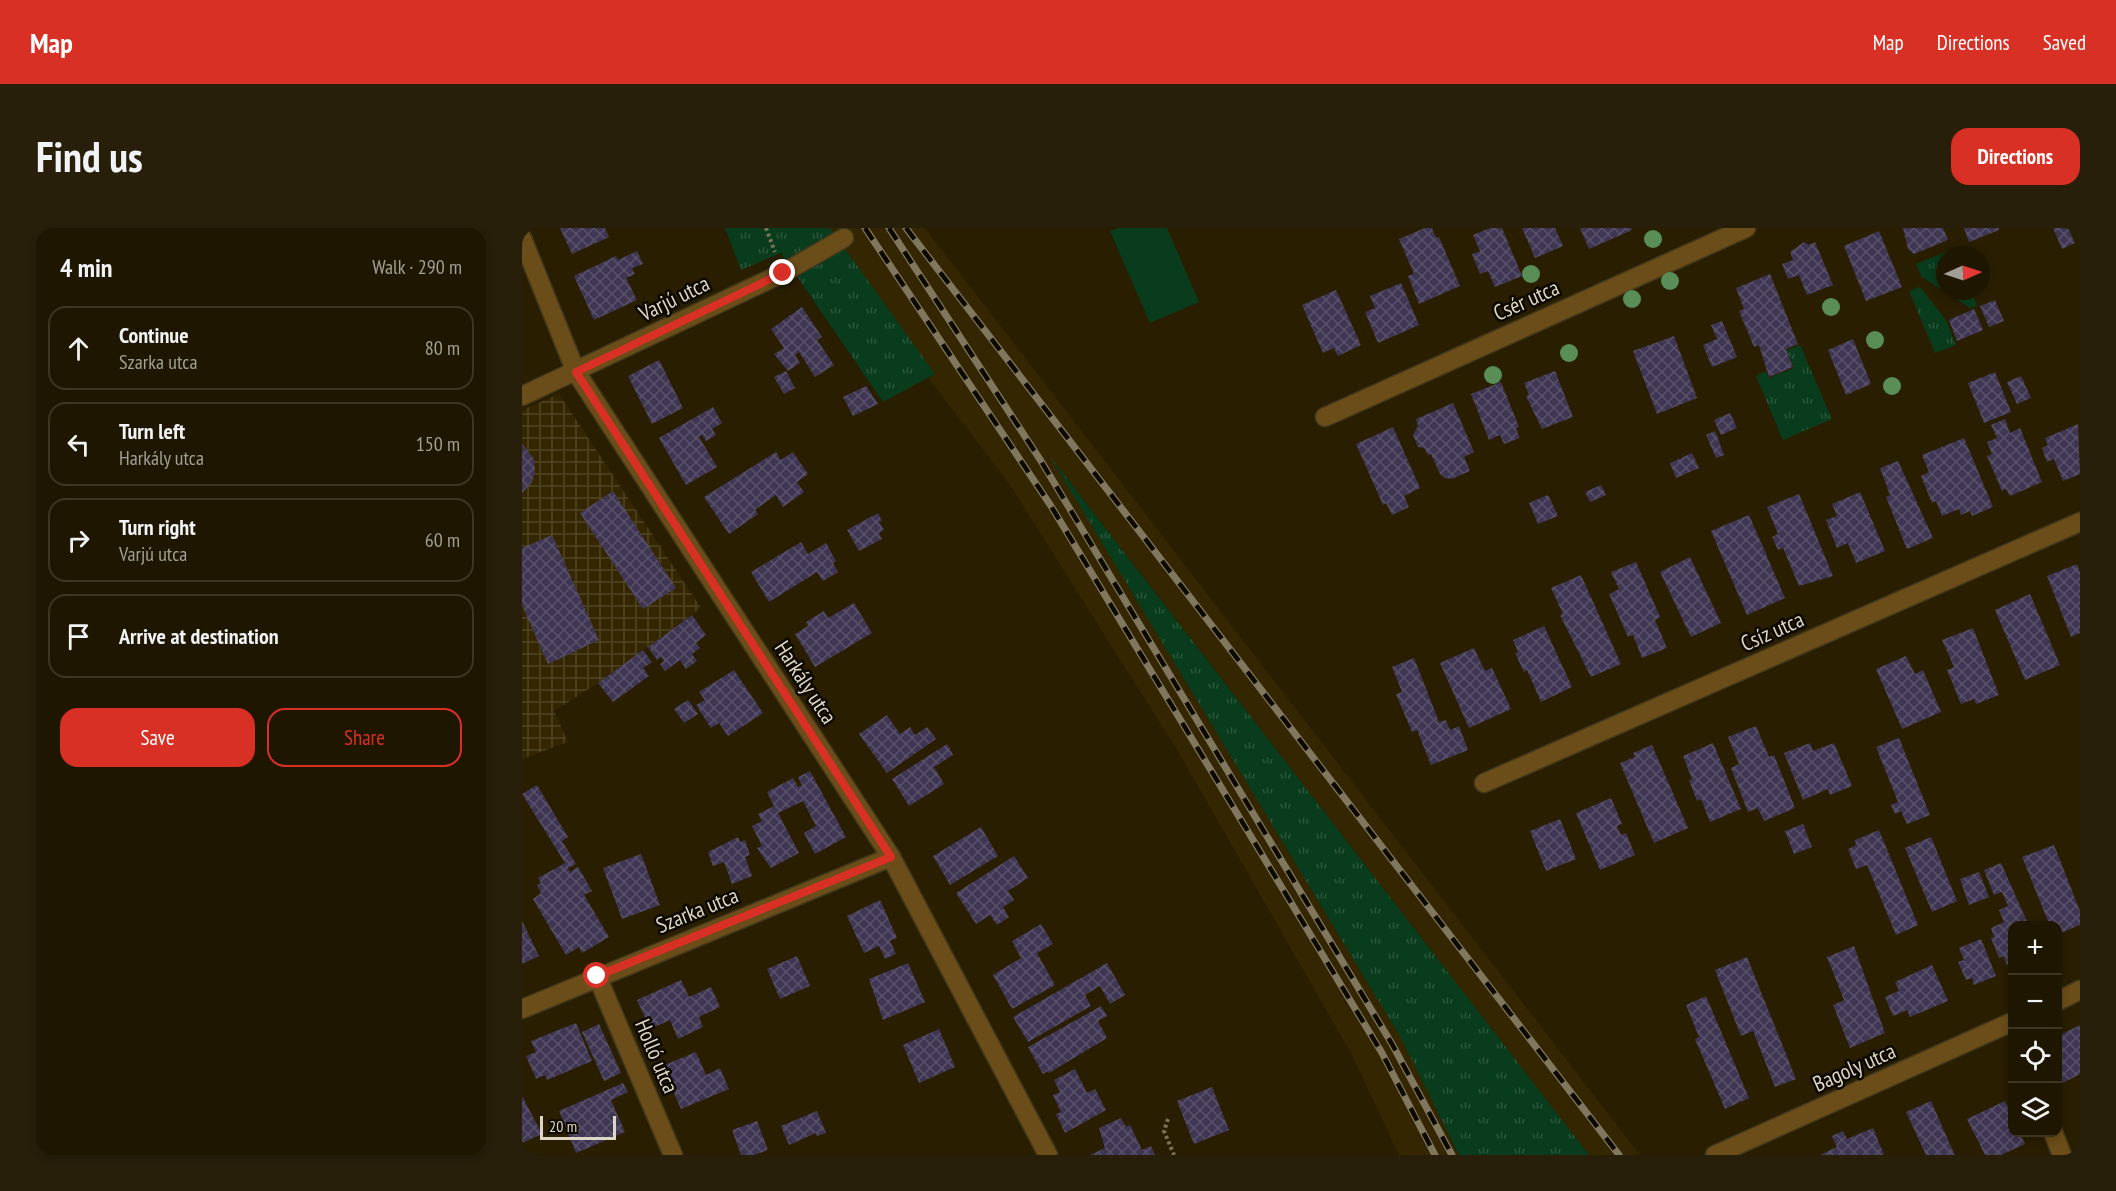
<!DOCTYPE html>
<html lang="en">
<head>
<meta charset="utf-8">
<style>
  body { margin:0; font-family:"PT Sans Narrow",sans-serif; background:#271f0a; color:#f1f3f6 }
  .controls { position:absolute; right:18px; bottom:18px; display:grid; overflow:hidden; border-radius:12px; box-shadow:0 3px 9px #0003 }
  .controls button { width:54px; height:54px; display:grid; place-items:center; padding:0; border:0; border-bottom:2px solid #3c3522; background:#1f1600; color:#f1f3f6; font:30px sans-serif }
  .compass { position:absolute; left:1414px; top:18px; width:54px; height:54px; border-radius:50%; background:#1f1600; box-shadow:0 3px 9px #0003; rotate:87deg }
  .scale { position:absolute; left:18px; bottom:15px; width:76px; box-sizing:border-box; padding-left:6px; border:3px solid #ddd6c4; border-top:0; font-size:16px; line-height:21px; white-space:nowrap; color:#ddd6c4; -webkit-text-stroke:4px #0d0901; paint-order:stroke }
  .stop { position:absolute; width:18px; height:18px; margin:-14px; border:4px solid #d93025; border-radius:50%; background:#fff }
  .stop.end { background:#d93025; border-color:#fff; box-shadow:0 2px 6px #0008 }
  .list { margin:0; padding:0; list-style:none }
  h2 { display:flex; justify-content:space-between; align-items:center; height:78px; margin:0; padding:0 24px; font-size:26px }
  h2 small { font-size:20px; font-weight:400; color:#a19f99 }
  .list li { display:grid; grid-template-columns:39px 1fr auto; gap:18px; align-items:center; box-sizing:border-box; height:84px; margin:0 12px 12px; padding:0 12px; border:2px solid #3c3522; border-radius:18px }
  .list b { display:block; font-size:22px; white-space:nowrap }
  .list p { margin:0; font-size:20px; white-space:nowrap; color:#a19f99 }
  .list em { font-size:20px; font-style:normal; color:#a19f99 }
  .actions { display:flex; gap:12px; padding:18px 24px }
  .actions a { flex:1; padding:14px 0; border:2px solid #d93025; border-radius:18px; text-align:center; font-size:21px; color:#d93025 }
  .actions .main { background:#d93025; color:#fff }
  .icon { flex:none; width:33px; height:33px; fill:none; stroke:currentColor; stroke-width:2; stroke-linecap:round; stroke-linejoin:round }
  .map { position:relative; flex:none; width:1558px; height:927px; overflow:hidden; border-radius:18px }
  header { display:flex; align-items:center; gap:36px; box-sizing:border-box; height:84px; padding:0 30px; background:#d93025; color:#fff }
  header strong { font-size:28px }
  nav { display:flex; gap:33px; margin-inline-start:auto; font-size:21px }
  .intro { display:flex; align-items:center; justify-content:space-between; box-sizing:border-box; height:144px; padding:0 36px }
  h1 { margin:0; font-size:42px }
  .button { padding:15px 27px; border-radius:18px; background:#d93025; color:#fff; font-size:21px; font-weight:700 }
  main { display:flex; gap:36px; padding:0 36px }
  aside { flex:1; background:#1f1600; border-radius:18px; box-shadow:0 3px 9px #0003 }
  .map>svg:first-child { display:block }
  .industrial { fill:url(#industrial-grid) }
  .built { fill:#332600 }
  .grass { fill:url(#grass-tufts) }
  .park { fill:#093c1d }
  .building { fill:url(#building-cross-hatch) }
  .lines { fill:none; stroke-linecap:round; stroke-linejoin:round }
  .minor-casing { stroke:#42381b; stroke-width:21 }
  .path { stroke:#7b725a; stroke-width:4; stroke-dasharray:3 3; stroke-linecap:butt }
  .minor { stroke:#6a4d18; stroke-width:18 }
  .rail-casing { stroke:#80775e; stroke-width:7 }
  .rail { stroke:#0d0901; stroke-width:4.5; stroke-dasharray:14; stroke-linecap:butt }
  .tree { fill:#598e57 }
  .route { stroke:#d93025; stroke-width:8 }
  .labels { text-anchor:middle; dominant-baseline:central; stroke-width:5; stroke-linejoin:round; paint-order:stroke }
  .street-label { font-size:22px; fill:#ddd6c4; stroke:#0d0901 }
</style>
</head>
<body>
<header>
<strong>Map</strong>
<nav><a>Map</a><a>Directions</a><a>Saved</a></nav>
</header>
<div class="intro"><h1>Find us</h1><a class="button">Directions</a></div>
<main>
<aside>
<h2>4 min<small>Walk · 290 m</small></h2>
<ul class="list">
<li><svg class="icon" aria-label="ahead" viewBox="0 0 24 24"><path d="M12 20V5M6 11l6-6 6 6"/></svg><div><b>Continue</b><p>Szarka utca</p></div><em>80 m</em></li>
<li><svg class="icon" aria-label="left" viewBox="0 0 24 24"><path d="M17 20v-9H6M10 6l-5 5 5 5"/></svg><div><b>Turn left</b><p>Harkály utca</p></div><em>150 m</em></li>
<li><svg class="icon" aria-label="right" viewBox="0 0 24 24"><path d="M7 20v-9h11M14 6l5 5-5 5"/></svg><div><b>Turn right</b><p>Varjú utca</p></div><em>60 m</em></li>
<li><svg class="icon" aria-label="arrive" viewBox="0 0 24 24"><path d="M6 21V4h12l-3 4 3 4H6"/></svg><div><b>Arrive at destination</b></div></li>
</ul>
<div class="actions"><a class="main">Save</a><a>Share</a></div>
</aside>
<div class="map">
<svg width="1558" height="927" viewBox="0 0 1558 927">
  <defs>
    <pattern id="industrial-grid" width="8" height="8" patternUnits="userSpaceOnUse" patternTransform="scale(1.5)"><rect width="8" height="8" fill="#332600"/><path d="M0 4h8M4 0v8" fill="none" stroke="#504524"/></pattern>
    <pattern id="grass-tufts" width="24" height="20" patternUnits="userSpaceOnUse" patternTransform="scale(1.5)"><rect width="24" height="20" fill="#093c1d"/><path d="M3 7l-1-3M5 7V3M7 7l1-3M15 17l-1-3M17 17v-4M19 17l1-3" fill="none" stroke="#2c573c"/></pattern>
    <pattern id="building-cross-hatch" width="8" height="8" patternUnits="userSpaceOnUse" patternTransform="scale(1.5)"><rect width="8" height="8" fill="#3f3653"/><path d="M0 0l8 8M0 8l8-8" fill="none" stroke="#5a526a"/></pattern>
  </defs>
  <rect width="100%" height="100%" fill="#291e00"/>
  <!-- industrial -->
  <polygon class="industrial" points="37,166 179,380 76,455 32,483 46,514 0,531 0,182"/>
  <!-- built -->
  <polygon class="built" points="308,0 403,0 1118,927 1067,927 532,233 879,810 937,927 877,927 830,827 658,527 488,257 407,151 412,146"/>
  <!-- grass -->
  <g class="grass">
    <polygon points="203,0 308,0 413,146 361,174 259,25 219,42"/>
    <polygon points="1431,21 1434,27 1423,27 1423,63 1449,63 1455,78 1448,80 1400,49 1394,36"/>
    <polygon points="1398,59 1424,92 1434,117 1413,125 1387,63"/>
    <polygon points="1278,117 1310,191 1261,212 1234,148 1244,143 1247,150 1272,140 1265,122"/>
    <polygon points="527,227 1067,927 937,927 879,810"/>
  </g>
  <!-- park -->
  <polygon class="park" points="596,0 645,0 677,74 628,95 588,3"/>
  <!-- building -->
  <g class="building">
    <polygon points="38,0 83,0 87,9 50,26"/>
    <polygon points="903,0 910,0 914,10 917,9 938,58 897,76 886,48 892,46 877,11"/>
    <polygon points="968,0 980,0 1000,48 973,59 966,43 958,46 950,26 958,23 951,7"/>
    <polygon points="1000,0 1033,0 1041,18 1013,30"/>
    <polygon points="1058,0 1109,0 1110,2 1067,21"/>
    <polygon points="1381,0 1421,0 1426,12 1392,26 1386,21"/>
    <polygon points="1442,0 1477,0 1477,2 1447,14"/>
    <polygon points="1531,0 1546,0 1553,15 1540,21"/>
    <polygon points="1357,3 1380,59 1344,73 1322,18"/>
    <polygon points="1282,14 1287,17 1293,14 1311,57 1285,67 1277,47 1266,51 1260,36 1271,32 1268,24"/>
    <polygon points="115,23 121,36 110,40 113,46 104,50 115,72 72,92 52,48 94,28 96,32"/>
    <polygon points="1248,46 1276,116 1264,121 1271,139 1247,149 1237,117 1232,119 1217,83 1222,81 1214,60"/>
    <polygon points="879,55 897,97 856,115 843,84 853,80 848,68"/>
    <polygon points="814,62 839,117 816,128 812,120 801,125 780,77"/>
    <polygon points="1473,72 1482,93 1467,99 1458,78"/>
    <polygon points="280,79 300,109 295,112 312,137 293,149 277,124 273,127 278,135 266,143 252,126 262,120 249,101"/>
    <polygon points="1452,81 1461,102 1435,113 1427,92"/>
    <polygon points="1200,93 1215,129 1190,139 1181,117 1195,111 1189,97"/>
    <polygon points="1152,108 1175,170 1135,186 1111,123"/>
    <polygon points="1331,111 1349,156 1324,167 1306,122"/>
    <polygon points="137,132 161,180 130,196 106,148"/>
    <polygon points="264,143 273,160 262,166 252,149"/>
    <polygon points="1033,143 1051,189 1020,201 1004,168 1007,167 1002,155"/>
    <polygon points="1473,144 1489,184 1462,195 1446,155"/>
    <polygon points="1499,148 1509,170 1495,176 1485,154"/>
    <polygon points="979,154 997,199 994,201 998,210 982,216 978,207 967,212 949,166"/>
    <polygon points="344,158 356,176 331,188 321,169"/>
    <polygon points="931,175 952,224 942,229 948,243 930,251 923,250 918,246 909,226 906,227 902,220 896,219 891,207 896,198 894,191"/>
    <polygon points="191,179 200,195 190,201 194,207 184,213 180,207 177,209 195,239 164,257 137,210"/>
    <polygon points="1208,185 1215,200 1199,207 1192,192"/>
    <polygon points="1483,191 1488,205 1498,200 1520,254 1488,268 1484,261 1480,263 1465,228 1470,226 1465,214 1475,210 1469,197"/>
    <polygon points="1556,196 1558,246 1541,253 1532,231 1525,234 1520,220 1526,217 1523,210"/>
    <polygon points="871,199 898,260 882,268 887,279 870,287 864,275 861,277 834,216"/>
    <polygon points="1193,203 1202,227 1194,230 1184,207"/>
    <polygon points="1442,210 1471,279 1450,288 1448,283 1439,287 1437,281 1420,288 1414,273 1410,275 1399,248 1407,244 1400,227"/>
    <polygon points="0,216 12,231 13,243 10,254 0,265"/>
    <polygon points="254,224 259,232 271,224 286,246 275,254 282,264 261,279 254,267 233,282 236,286 207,306 182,269"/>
    <polygon points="1170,225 1177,240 1154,250 1148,235"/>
    <polygon points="1376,233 1411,310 1385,321 1364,269 1368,267 1358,240"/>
    <polygon points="1079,257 1084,267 1068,274 1063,264"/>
    <polygon points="91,263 154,360 121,381 58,285"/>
    <polygon points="1338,264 1363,323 1334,335 1326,315 1315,320 1304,292 1315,288 1310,276"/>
    <polygon points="1277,266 1311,348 1277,358 1261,320 1256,322 1250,309 1256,306 1245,279"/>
    <polygon points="1026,267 1036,288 1016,296 1007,275"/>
    <polygon points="356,285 360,293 357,294 362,302 357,305 360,311 337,323 325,302"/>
    <polygon points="1227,287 1263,370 1225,387 1189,303"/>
    <polygon points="30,307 77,412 26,436 0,377 0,320"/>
    <polygon points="279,314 286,326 304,315 314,333 311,335 316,344 301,353 295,344 247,374 229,344"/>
    <polygon points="1168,329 1199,395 1169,409 1138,344"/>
    <polygon points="1114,334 1138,389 1133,392 1145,420 1120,430 1111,407 1106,409 1087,366 1097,361 1089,344"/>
    <polygon points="1555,336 1558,344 1558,405 1549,409 1525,348"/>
    <polygon points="1059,347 1099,436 1069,449 1038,387 1041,386 1029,360"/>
    <polygon points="1508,366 1538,437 1503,452 1473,382"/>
    <polygon points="332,375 350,405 293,439 273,406 286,398 284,394 302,383 306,390"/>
    <polygon points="170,387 184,407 174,415 178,420 170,426 175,433 164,441 158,432 143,443 138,436 142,433 139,429 135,432 126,419"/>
    <polygon points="1022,398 1050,459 1019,474 1005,442 1002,444 993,425 996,424 991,412"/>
    <polygon points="1451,400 1477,467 1454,476 1452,471 1439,476 1425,442 1432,439 1420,412"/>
    <polygon points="952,420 963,443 970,440 989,481 947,500 918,435"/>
    <polygon points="121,422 130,434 121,440 127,448 91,474 76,455"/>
    <polygon points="1384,428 1393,446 1401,442 1419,484 1380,501 1354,441"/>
    <polygon points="892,430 917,494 924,492 928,502 937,498 946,522 909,537 895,502 890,504 874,466 880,464 870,439"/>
    <polygon points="212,442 241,485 206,508 197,495 189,500 174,477 183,472 177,464"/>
    <polygon points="166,472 176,486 162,495 152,481"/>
    <polygon points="365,487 378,506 388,499 393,507 405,499 414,511 365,545 337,506"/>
    <polygon points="1234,498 1247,529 1252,527 1273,580 1242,593 1236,580 1226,584 1209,540 1217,536 1206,509"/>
    <polygon points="1377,510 1408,587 1385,596 1379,583 1373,586 1369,577 1376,574 1354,519"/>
    <polygon points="1191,515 1219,581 1188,594 1179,571 1175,573 1167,552 1170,551 1161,528"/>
    <polygon points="1288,515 1291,523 1312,515 1330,558 1308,567 1306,561 1281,572 1262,525"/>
    <polygon points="425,516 431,527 412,539 422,556 387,578 370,551"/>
    <polygon points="1130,517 1166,600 1132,615 1098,535 1113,529 1111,525"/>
    <polygon points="288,543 324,609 293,626 282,605 294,598 281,573 256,585 277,625 249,640 235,620 240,618 230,598 240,593 236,586 252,578 245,564 271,550 276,559 280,557 276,549"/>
    <polygon points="15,557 46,609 40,613 54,636 46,640 48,644 56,639 70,663 62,667 87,709 60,725 57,719 44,727 11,671 19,665 15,657 19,655 16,650 43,635 0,566"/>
    <polygon points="1089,570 1100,596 1095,598 1099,607 1104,605 1113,627 1078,642 1054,585"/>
    <polygon points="1038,591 1054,631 1024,643 1008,603"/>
    <polygon points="1281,596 1290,619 1272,626 1263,603"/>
    <polygon points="459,599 476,628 428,657 411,628"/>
    <polygon points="1357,602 1396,697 1374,707 1345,637 1334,641 1326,621 1334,617 1333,612"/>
    <polygon points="216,609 218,614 223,612 228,627 223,629 230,648 210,656 202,634 191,638 186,624"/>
    <polygon points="1409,609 1435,673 1410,684 1383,620"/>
    <polygon points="1532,617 1558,683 1558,697 1536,706 1536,698 1528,698 1500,629"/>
    <polygon points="119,626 138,677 100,691 81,640"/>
    <polygon points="492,628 506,650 486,663 492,672 481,679 487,689 475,697 468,687 454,696 434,665"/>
    <polygon points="1479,635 1507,698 1490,698 1490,735 1485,737 1481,728 1477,730 1469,710 1472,709 1469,700 1482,694 1477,682 1486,678 1480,664 1472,667 1462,642"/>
    <polygon points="1457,644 1467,669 1447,677 1438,651"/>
    <polygon points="358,672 375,710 368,713 374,726 363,731 357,718 342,725 325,688"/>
    <polygon points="0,693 17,728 0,736"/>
    <polygon points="519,696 531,716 515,725 533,757 490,781 471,747 499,730 490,713"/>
    <polygon points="1459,711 1474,748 1452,757 1450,750 1444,752 1436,734 1442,732 1437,720"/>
    <polygon points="1332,718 1363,805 1328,820 1311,777 1322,772 1305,729"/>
    <polygon points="275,728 288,758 258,771 245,741"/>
    <polygon points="1225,729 1274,851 1253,859 1231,803 1219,808 1193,742"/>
    <polygon points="386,735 403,774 361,792 347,751"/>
    <polygon points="585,735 603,767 588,776 578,758 563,767 569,778 506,814 491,789"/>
    <polygon points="1410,737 1426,773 1388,789 1385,782 1371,788 1363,769 1377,763 1373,754"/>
    <polygon points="159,752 167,769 189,759 198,779 177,789 181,799 156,811 148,792 128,801 115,772"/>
    <polygon points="1184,768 1227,870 1203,881 1173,811 1177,809 1164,777"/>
    <polygon points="579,778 585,788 576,793 585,810 527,845 526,843 521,846 506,819"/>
    <polygon points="54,795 70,833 25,852 23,847 14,851 4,828 14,824 9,813"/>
    <polygon points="77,796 99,845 82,853 60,804"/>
    <polygon points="1558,797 1558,846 1541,855 1536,845 1536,808"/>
    <polygon points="417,801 433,839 397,855 381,817"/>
    <polygon points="174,824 184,847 198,840 207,861 159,881 140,838"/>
    <polygon points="553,841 565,865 573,861 584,882 543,905 534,886 539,884 531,867 538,864 532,852"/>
    <polygon points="101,855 106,864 89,872 103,904 54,925 37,883"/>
    <polygon points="690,859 707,902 672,916 655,873"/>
    <polygon points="0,868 20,906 0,915"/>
    <polygon points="1409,873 1426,912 1433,927 1404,927 1384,884"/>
    <polygon points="1483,873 1490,890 1490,904 1497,904 1503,916 1479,927 1463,927 1445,891"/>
    <polygon points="295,883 304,905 295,908 294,905 267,917 259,898"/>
    <polygon points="599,890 604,899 608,897 620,922 629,918 633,927 568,927 583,920 577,900"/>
    <polygon points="235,893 246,922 232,927 219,927 210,902"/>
    <polygon points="1351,900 1362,927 1298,927 1315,919 1310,908 1321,903 1325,911"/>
  </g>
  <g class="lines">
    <defs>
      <g id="minor">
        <polyline points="0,10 54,144 369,629 526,927"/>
        <polyline points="0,168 261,45 322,10"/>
        <polyline points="803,189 1224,0"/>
        <polyline points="962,555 1558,294"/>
        <polyline points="75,748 151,927"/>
        <polyline points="1536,773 1558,762"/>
        <polyline points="0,781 369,629"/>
        <polyline points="1531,904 1540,927"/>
        <polyline points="1193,927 1490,794"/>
      </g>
    </defs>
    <!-- minor casing -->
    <use href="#minor" class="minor-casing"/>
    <!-- path -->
    <g class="path">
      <polyline points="244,0 253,24"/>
      <polyline points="646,891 642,903 652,927"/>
    </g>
    <!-- minor -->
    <use href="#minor" class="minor"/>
    <defs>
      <g id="rail">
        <polyline points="343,0 529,278 860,825 913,927"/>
        <polyline points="367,0 519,233 870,816 930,927"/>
        <polyline points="384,0 1097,927"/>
      </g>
    </defs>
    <!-- rail casing -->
    <use href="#rail" class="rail-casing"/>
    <!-- rail -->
    <use href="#rail" class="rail"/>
  </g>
  <!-- trees -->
  <g class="tree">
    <circle cx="1131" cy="11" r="9"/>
    <circle cx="1009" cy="46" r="9"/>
    <circle cx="1148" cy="53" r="9"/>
    <circle cx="1110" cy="71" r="9"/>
    <circle cx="1309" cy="79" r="9"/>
    <circle cx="1353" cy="112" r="9"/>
    <circle cx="1047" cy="125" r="9"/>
    <circle cx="971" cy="147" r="9"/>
    <circle cx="1370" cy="158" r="9"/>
  </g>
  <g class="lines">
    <!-- route -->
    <polyline class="route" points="75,748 369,629 54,144 261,45"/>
  </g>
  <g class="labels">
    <!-- street labels -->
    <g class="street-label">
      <text transform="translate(152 70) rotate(-26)">Varjú utca</text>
      <text transform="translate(1004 72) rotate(-24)">Csér utca</text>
      <text transform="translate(1250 403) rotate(-24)">Csíz utca</text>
      <text transform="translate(284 454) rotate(57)">Harkály utca</text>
      <text transform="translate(175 682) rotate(-22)">Szarka utca</text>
      <text transform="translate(135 828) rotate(67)">Holló utca</text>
      <text transform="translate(1332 839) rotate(-24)">Bagoly utca</text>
    </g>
  </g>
</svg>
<div class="controls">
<button>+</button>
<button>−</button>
<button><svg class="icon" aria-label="locate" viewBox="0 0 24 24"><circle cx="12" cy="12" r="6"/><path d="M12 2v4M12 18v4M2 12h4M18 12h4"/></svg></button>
<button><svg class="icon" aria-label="layers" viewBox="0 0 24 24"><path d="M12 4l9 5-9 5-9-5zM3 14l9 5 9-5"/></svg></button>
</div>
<svg class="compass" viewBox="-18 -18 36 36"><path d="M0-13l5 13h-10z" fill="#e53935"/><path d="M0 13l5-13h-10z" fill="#a19f99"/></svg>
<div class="scale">20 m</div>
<div class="stop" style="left:75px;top:748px"></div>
<div class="stop end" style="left:261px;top:45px"></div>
</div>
</main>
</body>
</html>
